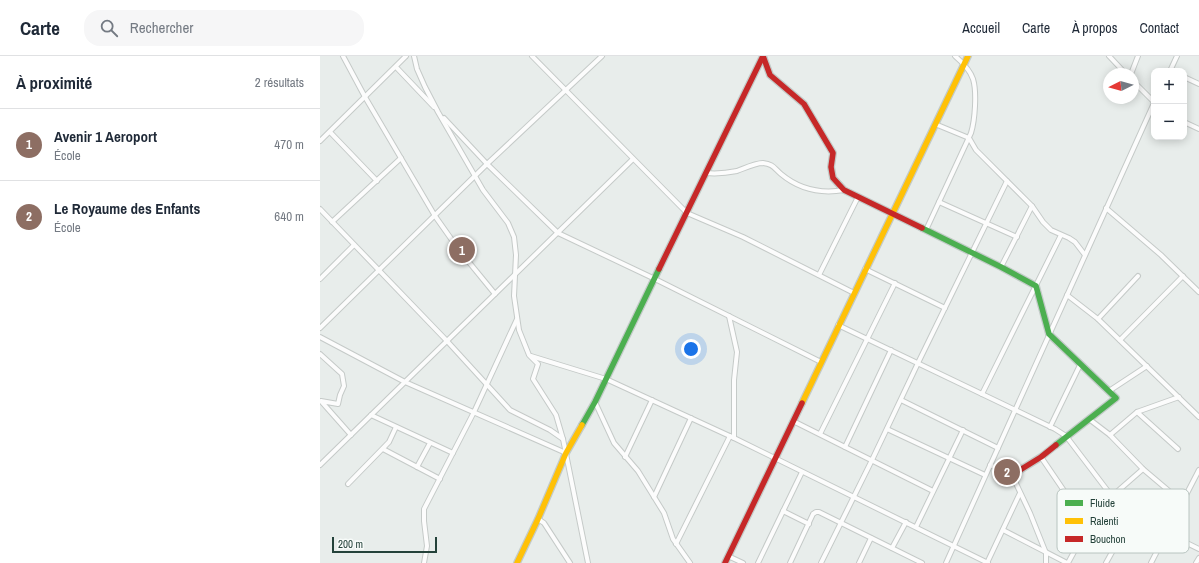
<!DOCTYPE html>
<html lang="fr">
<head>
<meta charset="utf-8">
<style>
  body { margin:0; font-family:"Archivo Narrow",sans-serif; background:#f6f6f7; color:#1f2937 }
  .controls { position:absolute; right:12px; top:12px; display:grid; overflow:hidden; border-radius:8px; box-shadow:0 2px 10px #0003 }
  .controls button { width:36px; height:36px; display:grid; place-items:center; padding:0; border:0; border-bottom:1px solid #e0e1e3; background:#fff; color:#1f2937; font:20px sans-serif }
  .compass { position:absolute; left:783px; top:12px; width:36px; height:36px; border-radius:50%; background:#fff; box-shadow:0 2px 10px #0003; rotate:264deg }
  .scale { position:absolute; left:12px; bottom:10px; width:105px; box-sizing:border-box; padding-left:4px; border:2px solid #24423a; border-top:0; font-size:11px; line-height:14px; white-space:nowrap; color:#24423a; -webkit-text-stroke:3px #f7fbf9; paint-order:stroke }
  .you { position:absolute; left:371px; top:293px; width:14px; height:14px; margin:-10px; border:3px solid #fff; border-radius:50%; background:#1a73e8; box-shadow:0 0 0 6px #1a73e833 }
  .badge { display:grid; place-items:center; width:26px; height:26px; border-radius:50%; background:#d93025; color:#fff; font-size:13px; font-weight:700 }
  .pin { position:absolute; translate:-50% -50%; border:2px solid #fff; box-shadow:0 1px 4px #0006 }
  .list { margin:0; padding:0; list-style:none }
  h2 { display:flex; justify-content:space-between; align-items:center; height:52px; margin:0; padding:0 16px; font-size:17px }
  h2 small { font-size:13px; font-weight:400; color:#747a83 }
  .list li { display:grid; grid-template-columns:26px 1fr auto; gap:12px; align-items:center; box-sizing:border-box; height:72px; padding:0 16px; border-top:1px solid #e0e1e3 }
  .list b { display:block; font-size:15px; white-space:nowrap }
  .list p { margin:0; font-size:13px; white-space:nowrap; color:#747a83 }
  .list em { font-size:13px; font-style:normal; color:#747a83 }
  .icon { flex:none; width:22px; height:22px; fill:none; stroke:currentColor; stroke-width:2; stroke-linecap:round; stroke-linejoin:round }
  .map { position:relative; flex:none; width:879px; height:507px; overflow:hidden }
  header { display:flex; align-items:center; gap:24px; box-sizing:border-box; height:56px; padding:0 20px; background:#fff; border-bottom:1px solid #e0e1e3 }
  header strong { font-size:19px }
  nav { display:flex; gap:22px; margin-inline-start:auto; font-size:14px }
  .search { width:280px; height:36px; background:#f6f6f7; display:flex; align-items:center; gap:10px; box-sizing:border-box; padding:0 14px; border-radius:16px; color:#747a83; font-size:15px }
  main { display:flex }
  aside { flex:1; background:#fff }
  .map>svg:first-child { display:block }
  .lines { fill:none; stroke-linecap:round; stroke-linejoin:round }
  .street-casing { stroke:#c5cac8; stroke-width:6 }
  .fast-casing { stroke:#c3cbc8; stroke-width:8 }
  .slow-casing { stroke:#c3cbc8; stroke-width:8 }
  .jam-casing { stroke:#c3cbc8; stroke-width:8 }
  .street { stroke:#fcfcfc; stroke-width:4 }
  .fast { stroke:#4caf50; stroke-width:5.5 }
  .slow { stroke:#ffc107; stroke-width:5.5 }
  .jam { stroke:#c62828; stroke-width:5.5 }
  .key { fill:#f7fbf9; stroke:#b8c4c0; stroke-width:1 }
  .key-label { font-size:11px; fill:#24423a }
</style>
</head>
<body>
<header>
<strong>Carte</strong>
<div class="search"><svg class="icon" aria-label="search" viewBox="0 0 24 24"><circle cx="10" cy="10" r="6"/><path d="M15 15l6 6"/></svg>Rechercher</div>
<nav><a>Accueil</a><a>Carte</a><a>À propos</a><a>Contact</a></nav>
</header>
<main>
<aside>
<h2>À proximité<small>2 résultats</small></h2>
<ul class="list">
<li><span class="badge" style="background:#8d6e63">1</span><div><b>Avenir 1 Aeroport</b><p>École</p></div><em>470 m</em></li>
<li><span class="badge" style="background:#8d6e63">2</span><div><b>Le Royaume des Enfants</b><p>École</p></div><em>640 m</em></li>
</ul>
</aside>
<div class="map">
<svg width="879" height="507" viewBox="0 0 879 507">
  <rect width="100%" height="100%" fill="#e8edeb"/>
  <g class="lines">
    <defs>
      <g id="street">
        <polyline points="23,0 45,41 115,160 139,194 175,238"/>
        <polyline points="94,0 97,13 105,31 118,56 163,134 188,167 194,181 196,199 194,240 199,274 209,299 218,308 213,323 236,359 243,383 268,507"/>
        <polyline points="212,0 367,157 423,181 534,237"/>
        <polyline points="789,0 806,18"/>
        <polyline points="76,11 114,51"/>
        <polyline points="850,15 857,0"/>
        <polyline points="811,18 818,0"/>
        <polyline points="864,21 879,28"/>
        <polyline points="813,25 834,46"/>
        <polyline points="124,62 167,108 238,177 335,223 501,306"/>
        <polyline points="864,66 879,73"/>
        <polyline points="615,68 649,82 656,94 712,150 723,166 731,174 749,182 755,186 765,199"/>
        <polyline points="10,76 57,125"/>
        <polyline points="0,85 86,0"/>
        <path d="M386,117C396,118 407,117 417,115C425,112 435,107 443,107C453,108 454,112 461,118C479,133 501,138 524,134"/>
        <polyline points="619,146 697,181"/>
        <polyline points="786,152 841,199 879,236"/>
        <polyline points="0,153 127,285 190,354 230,374 243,383"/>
        <polyline points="12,166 81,102"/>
        <path d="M606,174L651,77C655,64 657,36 653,23C650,14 642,6 635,0"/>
        <polyline points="681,211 712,150"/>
        <polyline points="545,213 625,252"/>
        <polyline points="499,219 538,141"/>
        <polyline points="0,223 34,189"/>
        <polyline points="747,239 778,263 879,361"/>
        <polyline points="409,260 417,296 414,324 414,382"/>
        <polyline points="778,263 818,220"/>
        <polyline points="518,269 735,373 746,380 800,451 820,464 879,493"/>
        <polyline points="0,272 167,108 282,0"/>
        <polyline points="0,281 85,326 246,397"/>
        <polyline points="800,284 863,220"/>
        <polyline points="0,298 22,318 24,330 20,339 18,348 1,345 31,379"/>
        <polyline points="211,300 286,323 414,382 668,507"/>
        <polyline points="789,335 827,310"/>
        <polyline points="662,338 741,179"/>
        <polyline points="581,344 678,392"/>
        <polyline points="275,346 294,387 318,415 344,457 353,483 370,507"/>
        <polyline points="817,356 858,393"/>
        <polyline points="51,359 133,397"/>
        <polyline points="769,363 790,379 823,413 862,446"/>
        <polyline points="473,365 613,435"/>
        <polyline points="730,371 760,309"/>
        <polyline points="567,373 665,419"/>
        <polyline points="500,378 575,227"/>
        <polyline points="790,379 817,356 859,341"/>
        <polyline points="525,391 571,294"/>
        <polyline points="63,393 120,423"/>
        <polyline points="305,401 332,344"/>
        <polyline points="721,401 768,470"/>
        <polyline points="0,409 313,103"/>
        <polyline points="670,409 692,419 710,457 726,497 726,507"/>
        <polyline points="97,411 110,387"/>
        <polyline points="28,428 69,386 76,371"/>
        <polyline points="334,441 371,362"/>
        <polyline points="463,455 489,468"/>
        <polyline points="218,463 224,467 250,507"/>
        <polyline points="596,471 643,374"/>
        <polyline points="683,474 747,507"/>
        <polyline points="356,488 410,380"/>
        <polyline points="572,492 586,466"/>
        <polyline points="408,500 423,507"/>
        <polyline points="104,507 107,490 104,465 104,453 154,356 197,263"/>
        <polyline points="438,507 482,416"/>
        <polyline points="470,507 493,458 496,456 499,456 602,507"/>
        <polyline points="501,507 552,404 598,307 687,125"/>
        <polyline points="539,507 551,482"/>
        <polyline points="626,507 834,47"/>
        <polyline points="667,507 700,437"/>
        <polyline points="748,507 768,470 791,441 823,413"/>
        <polyline points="786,507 796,489 817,463"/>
        <polyline points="831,507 879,414"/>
        <polyline points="876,507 879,502"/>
      </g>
      <g id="fast">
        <polyline points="602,172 681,211 716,230 729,278 796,342 736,389"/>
        <polyline points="262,369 275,346 339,213"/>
      </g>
      <g id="slow">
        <polyline points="482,347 648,0"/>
        <polyline points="197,507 218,463 246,397 262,369"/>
      </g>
      <g id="jam">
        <polyline points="443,0 450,19 484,48 513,97 511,111 513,122 524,134 602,172"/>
        <polyline points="339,213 443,0"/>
        <polyline points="692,419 721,401 736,389"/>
        <polyline points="405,507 482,347"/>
      </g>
    </defs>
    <!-- street casing -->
    <use href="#street" class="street-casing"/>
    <!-- fast casing -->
    <use href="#fast" class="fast-casing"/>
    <!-- slow casing -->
    <use href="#slow" class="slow-casing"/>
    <!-- jam casing -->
    <use href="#jam" class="jam-casing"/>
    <!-- street -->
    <use href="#street" class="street"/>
    <!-- fast -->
    <use href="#fast" class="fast"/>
    <!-- slow -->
    <use href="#slow" class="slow"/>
    <!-- jam -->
    <use href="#jam" class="jam"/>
  </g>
  <!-- legend -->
  <rect x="737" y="433" width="132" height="64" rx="6" class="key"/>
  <rect x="745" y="444" width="18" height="6" fill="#4caf50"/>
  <rect x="745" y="462" width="18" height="6" fill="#ffc107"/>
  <rect x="745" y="480" width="18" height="6" fill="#c62828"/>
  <g class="key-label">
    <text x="770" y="451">Fluide</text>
    <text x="770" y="469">Ralenti</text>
    <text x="770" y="487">Bouchon</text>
  </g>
</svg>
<div class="controls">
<button>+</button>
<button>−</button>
</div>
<svg class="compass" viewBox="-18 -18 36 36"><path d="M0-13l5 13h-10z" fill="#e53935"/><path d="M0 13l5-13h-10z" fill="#747a83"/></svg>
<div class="scale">200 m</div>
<div class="you"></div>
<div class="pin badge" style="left:142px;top:194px;background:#8d6e63">1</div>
<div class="pin badge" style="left:687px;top:416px;background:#8d6e63">2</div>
</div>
</main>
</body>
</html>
